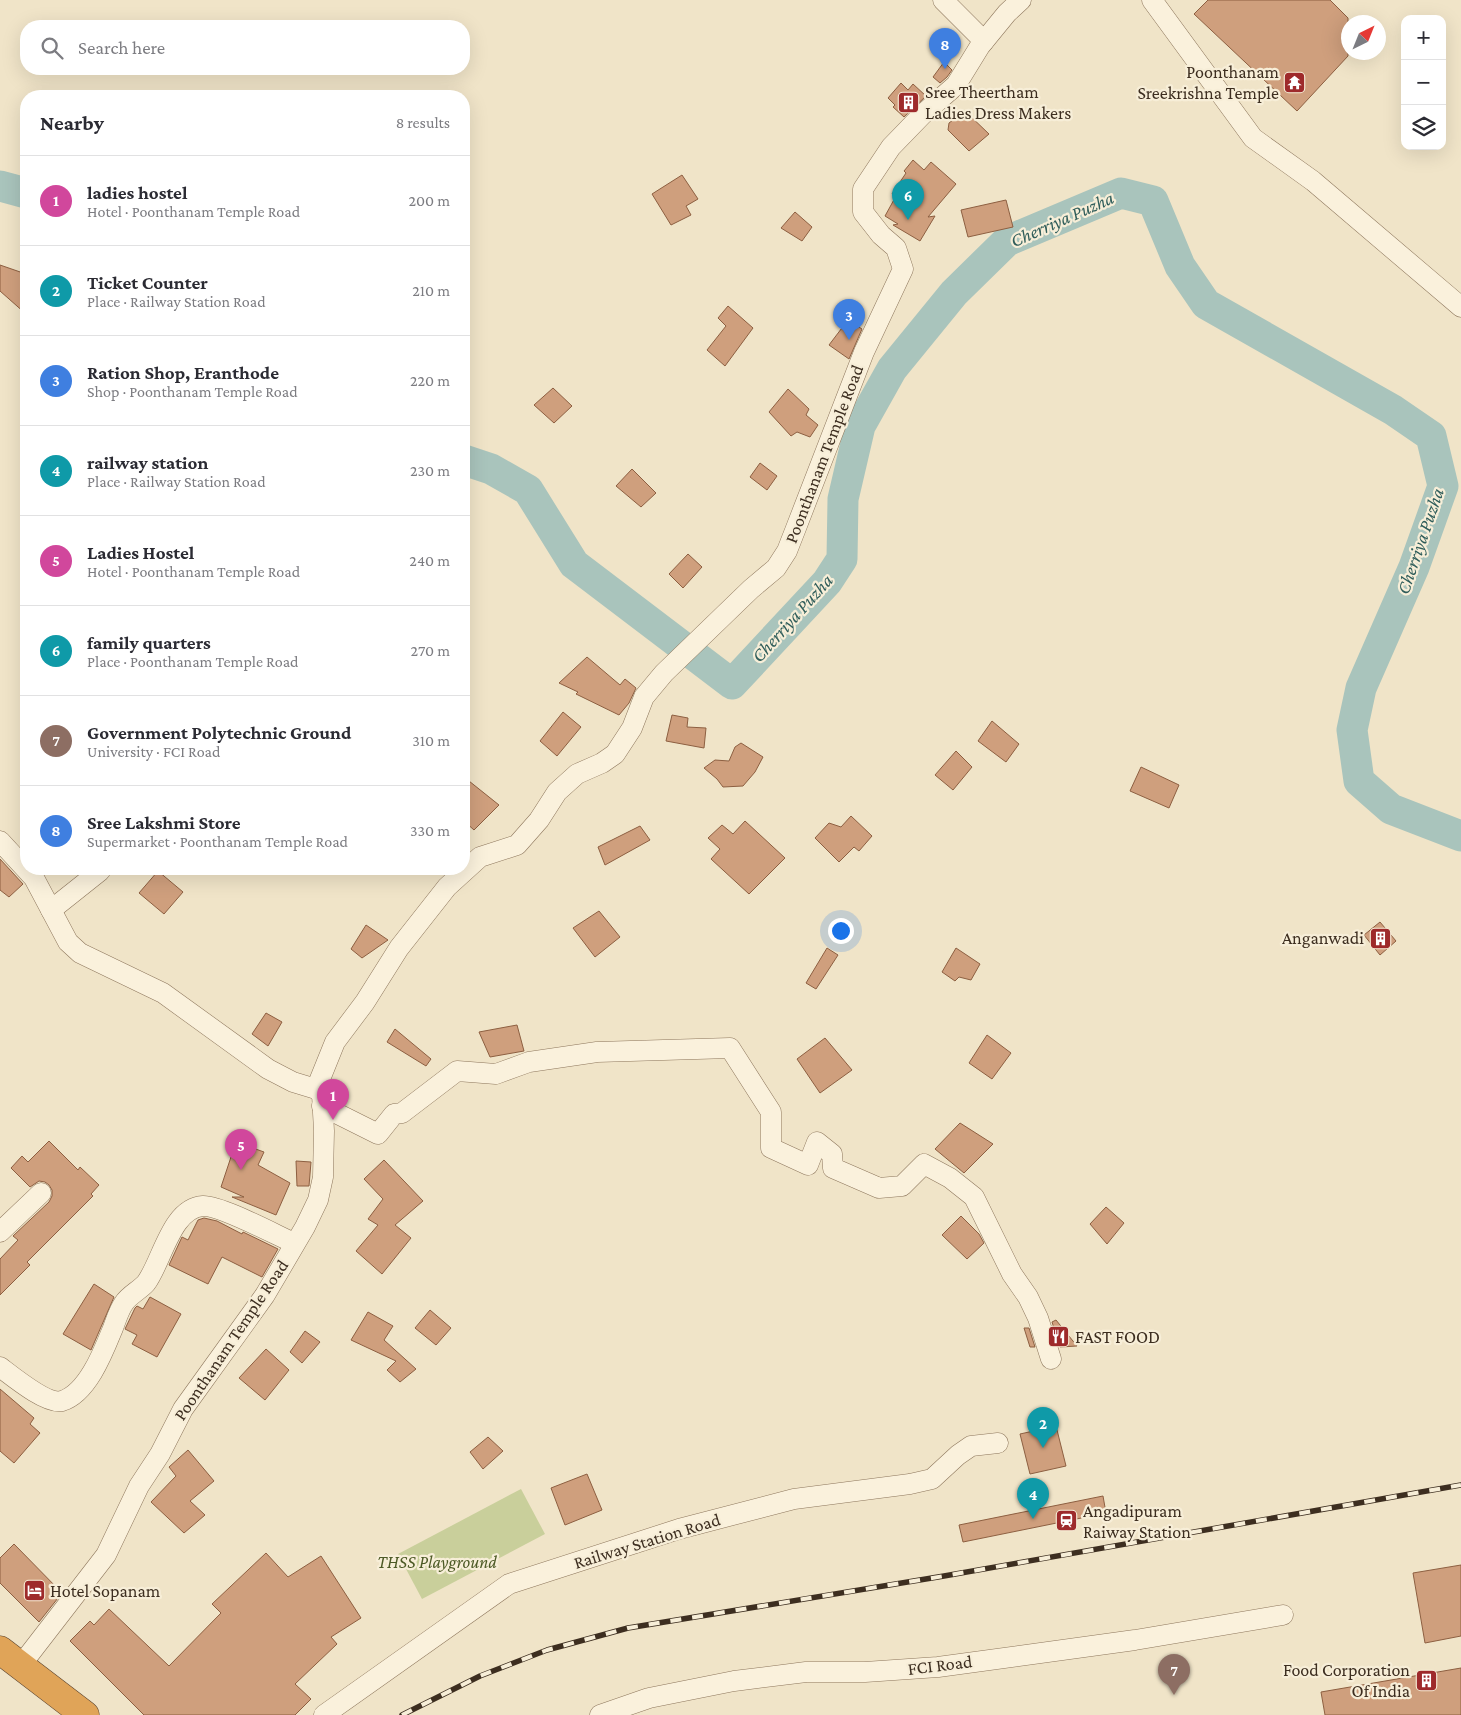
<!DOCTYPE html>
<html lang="en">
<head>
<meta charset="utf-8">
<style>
  body { margin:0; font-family:"Crimson Pro",serif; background:#f7f7f7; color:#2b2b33 }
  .controls { position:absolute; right:15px; top:15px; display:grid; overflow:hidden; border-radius:10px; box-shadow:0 5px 20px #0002 }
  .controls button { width:45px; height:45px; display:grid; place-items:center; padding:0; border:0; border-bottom:1px solid #e1e1e2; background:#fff; color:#2b2b33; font:25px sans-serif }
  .compass { position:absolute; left:1341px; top:15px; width:45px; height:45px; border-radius:50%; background:#fff; box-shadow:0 5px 20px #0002; rotate:43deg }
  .you { position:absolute; left:840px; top:930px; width:18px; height:18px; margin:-12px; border:4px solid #fff; border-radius:50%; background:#1a73e8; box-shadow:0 0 0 8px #1a73e833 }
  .badge { display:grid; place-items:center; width:32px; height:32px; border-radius:50%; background:#7c3aed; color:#fff; font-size:16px; font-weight:700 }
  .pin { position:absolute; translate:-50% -41px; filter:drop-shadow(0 1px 2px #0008) }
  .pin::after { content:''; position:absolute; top:26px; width:18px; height:15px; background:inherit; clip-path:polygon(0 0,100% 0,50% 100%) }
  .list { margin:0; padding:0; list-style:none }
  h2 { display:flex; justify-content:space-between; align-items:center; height:65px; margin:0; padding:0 20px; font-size:21px }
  h2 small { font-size:16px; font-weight:400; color:#7c7c81 }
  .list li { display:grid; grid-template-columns:32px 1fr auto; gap:15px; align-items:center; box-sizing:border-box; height:90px; padding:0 20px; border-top:1px solid #e1e1e2 }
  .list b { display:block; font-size:19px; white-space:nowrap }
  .list p { margin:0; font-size:16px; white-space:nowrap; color:#7c7c81 }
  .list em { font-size:16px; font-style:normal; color:#7c7c81 }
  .icon { flex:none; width:28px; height:28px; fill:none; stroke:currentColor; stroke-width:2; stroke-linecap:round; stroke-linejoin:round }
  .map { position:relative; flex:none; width:1461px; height:1715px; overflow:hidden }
  .search { position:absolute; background:#fff; box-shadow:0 5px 20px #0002; left:20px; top:20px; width:450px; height:55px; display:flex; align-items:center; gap:12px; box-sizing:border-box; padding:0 18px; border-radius:20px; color:#7c7c81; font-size:19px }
  .panel { position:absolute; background:#fff; box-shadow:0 5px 20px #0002; left:20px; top:90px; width:450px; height:785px; border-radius:20px }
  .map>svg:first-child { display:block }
  .green { fill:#c9cf9b }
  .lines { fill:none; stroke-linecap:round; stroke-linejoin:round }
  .river { stroke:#a9c4bc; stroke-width:31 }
  .building { fill:#cf9f7d; stroke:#8d5f41 }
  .minor-casing { stroke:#8d765c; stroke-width:21 }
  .highway-casing { stroke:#5b4430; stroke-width:29 }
  .minor { stroke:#faf1dc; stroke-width:20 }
  .highway { stroke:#e0a458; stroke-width:28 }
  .rail-casing { stroke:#3d2e20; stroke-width:5.5 }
  .rail { stroke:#f7eed8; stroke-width:4; stroke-dasharray:11; stroke-linecap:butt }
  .labels { text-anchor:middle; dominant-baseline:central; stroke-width:4.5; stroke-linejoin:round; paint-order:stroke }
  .poi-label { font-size:18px; fill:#3d2e20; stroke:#f7eed8; text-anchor:start }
  .street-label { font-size:18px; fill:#3d2e20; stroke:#f7eed8 }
  .park-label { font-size:18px; font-style:italic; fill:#4d5a26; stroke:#f7eed8 }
  .water-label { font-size:19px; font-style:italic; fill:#2f5d5a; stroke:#f7eed8 }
</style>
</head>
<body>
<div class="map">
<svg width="1461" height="1715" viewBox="0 0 1461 1715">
  <rect width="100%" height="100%" fill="#f0e4c8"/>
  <!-- green -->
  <polygon class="green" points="521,1489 545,1534 422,1599 398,1554"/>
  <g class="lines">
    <!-- river -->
    <g class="river">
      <polyline points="0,186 26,193"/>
      <polyline points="464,460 491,469 528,490 574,564 732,684 827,582 842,559 843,499 860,426 892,369 954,293 1007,241 1121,193 1153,201 1180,266 1206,304 1393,410 1431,436 1443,486 1414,567 1361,688 1352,730 1359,781 1391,809 1461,836"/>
    </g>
  </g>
  <!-- building -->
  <g class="building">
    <polygon points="1208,0 1330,0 1348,18 1348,56 1297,111 1194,14"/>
    <polygon points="944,62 952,70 947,77 940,83 933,77"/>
    <polygon points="901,83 908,90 913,84 926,96 904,117 893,107 895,105 888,98"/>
    <polygon points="965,111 989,134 969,151 948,130 949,123"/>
    <polygon points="913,160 924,170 931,162 956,184 928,217 935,216 920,241 893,225 898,224 885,216 896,196 892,194 906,173 904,171"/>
    <polygon points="682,175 698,199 686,206 691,215 671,225 652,194"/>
    <polygon points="1006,200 1013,227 968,237 961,210"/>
    <polygon points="795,212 812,227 802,241 781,228"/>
    <polygon points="0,265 26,274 26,314 0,291"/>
    <polygon points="728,306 753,328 725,366 707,350 726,326 718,318"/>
    <polygon points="848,320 862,329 849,359 829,345"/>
    <polygon points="553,388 572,406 554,423 534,405"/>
    <polygon points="788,389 809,409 806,415 818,425 810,437 797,432 791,436 769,412"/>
    <polygon points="760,463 777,476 767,490 750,477"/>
    <polygon points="632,469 656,493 641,507 616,486"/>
    <polygon points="688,554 702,567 683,588 669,574"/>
    <polygon points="587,657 620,685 625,679 636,688 629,703 619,715 576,694 578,692 559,683"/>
    <polygon points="563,712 581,727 557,756 540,741"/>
    <polygon points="672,715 688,718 687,727 706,728 704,748 666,741"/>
    <polygon points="992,721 1019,744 1006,762 978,741"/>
    <polygon points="741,743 763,757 755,772 743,786 723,787 717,779 704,768 715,760 729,761 735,747"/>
    <polygon points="956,751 972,767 953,790 935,775"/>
    <polygon points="1141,767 1179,785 1169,808 1130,791"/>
    <polygon points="464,777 499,805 474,830 464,821"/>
    <polygon points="851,816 872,836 859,851 854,847 839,862 815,838 829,823 841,827"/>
    <polygon points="745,821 785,858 749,894 711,859 720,849 708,838 722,825 733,834"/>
    <polygon points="640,826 650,840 605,865 598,847"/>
    <polygon points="0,859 23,884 9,897 0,890"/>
    <polygon points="158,871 183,892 164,914 139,893"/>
    <polygon points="599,911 620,937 595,957 573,928"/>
    <polygon points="1380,922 1396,941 1380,955 1364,935"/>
    <polygon points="366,925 388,940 362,958 351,949"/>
    <polygon points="827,948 838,955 816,989 806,983"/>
    <polygon points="956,948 980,964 971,980 959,977 955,981 942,972"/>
    <polygon points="266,1013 282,1022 268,1046 252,1034"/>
    <polygon points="517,1025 524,1051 490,1057 479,1032"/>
    <polygon points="395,1029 431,1059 426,1066 387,1042"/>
    <polygon points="987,1035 1011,1053 992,1079 969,1063"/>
    <polygon points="825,1038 852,1070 820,1093 797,1059"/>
    <polygon points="960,1123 993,1144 964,1173 935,1149"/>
    <polygon points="49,1141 78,1170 80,1167 99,1185 91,1194 93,1196 27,1262 30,1265 0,1295 0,1259 18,1240 13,1236 49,1202 52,1196 52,1190 49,1185 45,1182 39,1181 30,1187 11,1168 22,1156 28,1162"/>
    <polygon points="236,1142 264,1152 258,1165 290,1183 276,1215 232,1197 244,1197 221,1187"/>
    <polygon points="384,1160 423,1201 395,1225 411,1238 382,1274 356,1251 378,1225 368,1219 383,1199 364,1179"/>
    <polygon points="296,1161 311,1162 309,1186 297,1186"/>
    <polygon points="1106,1207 1124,1223 1107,1244 1090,1224"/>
    <polygon points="961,1216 979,1234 984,1243 967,1259 942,1235"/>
    <polygon points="204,1218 217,1221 242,1234 243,1232 278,1249 262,1277 222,1257 208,1284 169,1265 182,1237 188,1240 198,1220"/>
    <polygon points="94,1284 114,1297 91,1350 63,1334"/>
    <polygon points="150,1297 181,1314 157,1357 132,1344 137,1335 125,1329 135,1308 137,1306 143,1309"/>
    <polygon points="430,1310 451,1328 436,1345 415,1328"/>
    <polygon points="368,1312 393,1326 384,1340 416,1369 400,1382 387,1370 396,1361 351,1340"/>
    <polygon points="1056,1320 1077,1346 1060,1347 1052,1322"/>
    <polygon points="1024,1328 1029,1328 1035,1347 1030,1347"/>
    <polygon points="305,1331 320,1342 302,1363 290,1352"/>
    <polygon points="266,1349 289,1370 265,1400 239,1378"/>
    <polygon points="0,1389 34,1418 30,1424 40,1433 14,1463 0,1451"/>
    <polygon points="1056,1426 1066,1466 1030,1474 1020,1434"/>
    <polygon points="488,1437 503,1451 483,1469 470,1452"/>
    <polygon points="188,1450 214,1481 190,1501 205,1515 184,1533 151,1502 176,1476 169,1467"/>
    <polygon points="587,1474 602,1510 565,1525 551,1488"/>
    <polygon points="1103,1496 1106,1513 963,1542 959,1525"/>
    <polygon points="14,1544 62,1593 39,1622 0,1583 0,1558"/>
    <polygon points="266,1553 288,1577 321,1556 361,1618 331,1637 337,1644 295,1684 311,1699 295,1715 144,1715 70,1641 90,1621 94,1625 109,1609 169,1666 221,1613 212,1604"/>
    <polygon points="1461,1565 1461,1636 1425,1643 1413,1573"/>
    <polygon points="1461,1668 1461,1715 1325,1715 1321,1692"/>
  </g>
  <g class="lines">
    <defs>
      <g id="minor">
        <polyline points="943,0 984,41"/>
        <polyline points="1152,0 1253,138 1313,181 1461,307"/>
        <polyline points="0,841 34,878 68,942 80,953 163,993 268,1069 293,1082 316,1089 322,1094 324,1131 323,1177 318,1200 305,1227 265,1295 183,1409 160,1454 139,1486 106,1555 21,1665"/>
        <polyline points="51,910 100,871"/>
        <polyline points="316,1089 335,1042 365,1002 399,948 447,887 480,857 517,845 539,820 557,792 577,774 602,763 615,754 632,728 644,697 664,673 751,589 776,568 787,551 796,528 864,352 903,269 896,248 881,235 863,212 863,189 891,147 923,114 956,85 980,46 1007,13 1021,0"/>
        <polyline points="322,1106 378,1134 394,1114 402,1113 457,1071 496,1074 529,1062 597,1052 730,1048 771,1112 771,1148 808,1165 817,1142 832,1154 833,1168 879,1188 902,1186 924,1164 950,1178 974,1197 1012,1274 1028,1297 1038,1318 1051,1359"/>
        <polyline points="0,1232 41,1193"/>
        <path d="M0,1367C12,1376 47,1405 62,1401C88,1393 104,1350 113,1328C116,1320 119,1310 124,1303C129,1295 140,1290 146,1283C162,1262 171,1208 203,1206C220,1205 276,1235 294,1243"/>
        <polyline points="324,1715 509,1584 679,1529 794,1499 910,1484 932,1479 958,1455 971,1446 998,1443"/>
        <polyline points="600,1715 649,1698 734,1681 806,1672 865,1672 938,1667 1135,1640 1283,1615"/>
      </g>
      <polyline id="highway" points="0,1650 85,1715"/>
    </defs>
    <!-- minor casing -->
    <use href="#minor" class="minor-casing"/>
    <!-- highway casing -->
    <use href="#highway" class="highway-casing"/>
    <!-- minor -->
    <use href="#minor" class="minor"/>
    <!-- highway -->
    <use href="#highway" class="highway"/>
    <defs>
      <polyline id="rail" points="402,1715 480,1676 547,1650 628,1628 944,1576 1461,1485"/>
    </defs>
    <!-- rail casing -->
    <use href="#rail" class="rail-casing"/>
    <!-- rail -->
    <use href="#rail" class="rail"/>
  </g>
  <!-- icons -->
  <defs>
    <symbol id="temple-square" viewBox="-11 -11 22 22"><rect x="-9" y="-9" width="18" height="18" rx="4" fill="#9e2a2b" stroke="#f7eed8"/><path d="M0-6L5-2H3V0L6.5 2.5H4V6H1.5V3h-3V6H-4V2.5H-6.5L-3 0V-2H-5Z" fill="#fff"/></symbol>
    <symbol id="building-square" viewBox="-11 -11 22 22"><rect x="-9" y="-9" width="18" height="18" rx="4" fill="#9e2a2b" stroke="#f7eed8"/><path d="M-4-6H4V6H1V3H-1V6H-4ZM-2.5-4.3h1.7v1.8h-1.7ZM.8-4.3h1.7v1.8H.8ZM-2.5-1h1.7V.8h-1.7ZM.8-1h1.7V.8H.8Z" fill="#fff"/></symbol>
    <symbol id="restaurant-square" viewBox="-11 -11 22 22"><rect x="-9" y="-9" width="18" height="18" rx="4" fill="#9e2a2b" stroke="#f7eed8"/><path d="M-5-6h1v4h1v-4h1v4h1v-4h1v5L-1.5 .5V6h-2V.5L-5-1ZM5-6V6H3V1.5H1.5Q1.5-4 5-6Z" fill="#fff"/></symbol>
    <symbol id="station-square" viewBox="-11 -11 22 22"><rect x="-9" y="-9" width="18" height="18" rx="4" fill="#9e2a2b" stroke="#f7eed8"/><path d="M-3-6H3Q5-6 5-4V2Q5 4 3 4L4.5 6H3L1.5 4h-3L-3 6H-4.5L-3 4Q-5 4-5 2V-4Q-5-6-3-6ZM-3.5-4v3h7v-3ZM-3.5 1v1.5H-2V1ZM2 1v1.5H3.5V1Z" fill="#fff"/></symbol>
    <symbol id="hotel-square" viewBox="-11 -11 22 22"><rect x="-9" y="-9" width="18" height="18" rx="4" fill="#9e2a2b" stroke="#f7eed8"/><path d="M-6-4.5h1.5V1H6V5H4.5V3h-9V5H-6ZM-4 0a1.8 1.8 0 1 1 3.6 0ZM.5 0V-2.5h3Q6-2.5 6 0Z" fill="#fff"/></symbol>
  </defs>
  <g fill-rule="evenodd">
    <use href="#temple-square" x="1282" y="70" width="25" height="25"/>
    <use href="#building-square" x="896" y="90" width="25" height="25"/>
    <use href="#building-square" x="1368" y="926" width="25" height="25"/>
    <use href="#restaurant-square" x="1046" y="1324" width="25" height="25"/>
    <use href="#station-square" x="1054" y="1508" width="25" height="25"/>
    <use href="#hotel-square" x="22" y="1578" width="25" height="25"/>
    <use href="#building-square" x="1414" y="1668" width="25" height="25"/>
  </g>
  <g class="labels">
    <!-- poi labels -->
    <g class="poi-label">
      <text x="1279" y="72" text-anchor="end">Poonthanam<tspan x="1279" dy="21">Sreekrishna Temple</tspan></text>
      <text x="925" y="92">Sree Theertham<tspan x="925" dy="21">Ladies Dress Makers</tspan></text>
      <text x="1364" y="938" text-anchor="end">Anganwadi</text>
      <text x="1075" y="1337">FAST FOOD</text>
      <text x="1083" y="1511">Angadipuram<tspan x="1083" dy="21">Raiway Station</tspan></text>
      <text x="50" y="1591">Hotel Sopanam</text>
      <text x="1410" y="1670" text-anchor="end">Food Corporation<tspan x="1410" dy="21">Of India</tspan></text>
    </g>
    <!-- street labels -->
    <g class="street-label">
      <text transform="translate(824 454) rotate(-69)">Poonthanam Temple Road</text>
      <text transform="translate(231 1340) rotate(-56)">Poonthanam Temple Road</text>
      <text transform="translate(647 1541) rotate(-17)">Railway Station Road</text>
      <text transform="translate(940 1665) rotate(-7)">FCI Road</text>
    </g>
    <!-- park labels -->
    <g class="park-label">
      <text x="437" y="1562">THSS Playground</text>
    </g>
    <!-- water labels -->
    <g class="water-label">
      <text transform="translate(1062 219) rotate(-24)">Cherriya Puzha</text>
      <text transform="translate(1420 541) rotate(-71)">Cherriya Puzha</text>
      <text transform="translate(792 618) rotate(-48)">Cherriya Puzha</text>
    </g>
  </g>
</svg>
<div class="controls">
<button>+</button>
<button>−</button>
<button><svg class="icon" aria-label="layers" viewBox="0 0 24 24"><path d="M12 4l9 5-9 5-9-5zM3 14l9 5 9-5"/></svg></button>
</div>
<svg class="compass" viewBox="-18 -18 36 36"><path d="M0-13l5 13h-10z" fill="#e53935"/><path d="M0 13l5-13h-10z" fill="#7c7c81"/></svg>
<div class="you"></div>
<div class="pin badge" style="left:333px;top:1120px;background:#d1479c">1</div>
<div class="pin badge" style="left:1043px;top:1448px;background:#0f9aa8">2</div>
<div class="pin badge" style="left:849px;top:340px;background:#3f7fe0">3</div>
<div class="pin badge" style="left:1033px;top:1519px;background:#0f9aa8">4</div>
<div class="pin badge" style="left:241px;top:1170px;background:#d1479c">5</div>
<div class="pin badge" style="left:908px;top:220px;background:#0f9aa8">6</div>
<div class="pin badge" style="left:1174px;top:1695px;background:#8d6e63">7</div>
<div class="pin badge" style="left:945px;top:69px;background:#3f7fe0">8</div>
<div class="search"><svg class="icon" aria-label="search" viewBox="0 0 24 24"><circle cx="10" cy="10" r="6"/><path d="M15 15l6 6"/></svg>Search here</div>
<section class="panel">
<h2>Nearby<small>8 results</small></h2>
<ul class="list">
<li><span class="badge" style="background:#d1479c">1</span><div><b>ladies hostel</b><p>Hotel · Poonthanam Temple Road</p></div><em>200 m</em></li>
<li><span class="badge" style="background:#0f9aa8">2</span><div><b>Ticket Counter</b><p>Place · Railway Station Road</p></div><em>210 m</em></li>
<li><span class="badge" style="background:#3f7fe0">3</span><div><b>Ration Shop, Eranthode</b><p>Shop · Poonthanam Temple Road</p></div><em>220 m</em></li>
<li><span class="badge" style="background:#0f9aa8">4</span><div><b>railway station</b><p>Place · Railway Station Road</p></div><em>230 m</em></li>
<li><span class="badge" style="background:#d1479c">5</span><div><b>Ladies Hostel</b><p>Hotel · Poonthanam Temple Road</p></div><em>240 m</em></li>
<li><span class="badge" style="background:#0f9aa8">6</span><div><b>family quarters</b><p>Place · Poonthanam Temple Road</p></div><em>270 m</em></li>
<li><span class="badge" style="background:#8d6e63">7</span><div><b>Government Polytechnic Ground</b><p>University · FCI Road</p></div><em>310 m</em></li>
<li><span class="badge" style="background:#3f7fe0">8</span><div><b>Sree Lakshmi Store</b><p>Supermarket · Poonthanam Temple Road</p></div><em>330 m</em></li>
</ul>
</section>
</div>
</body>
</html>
